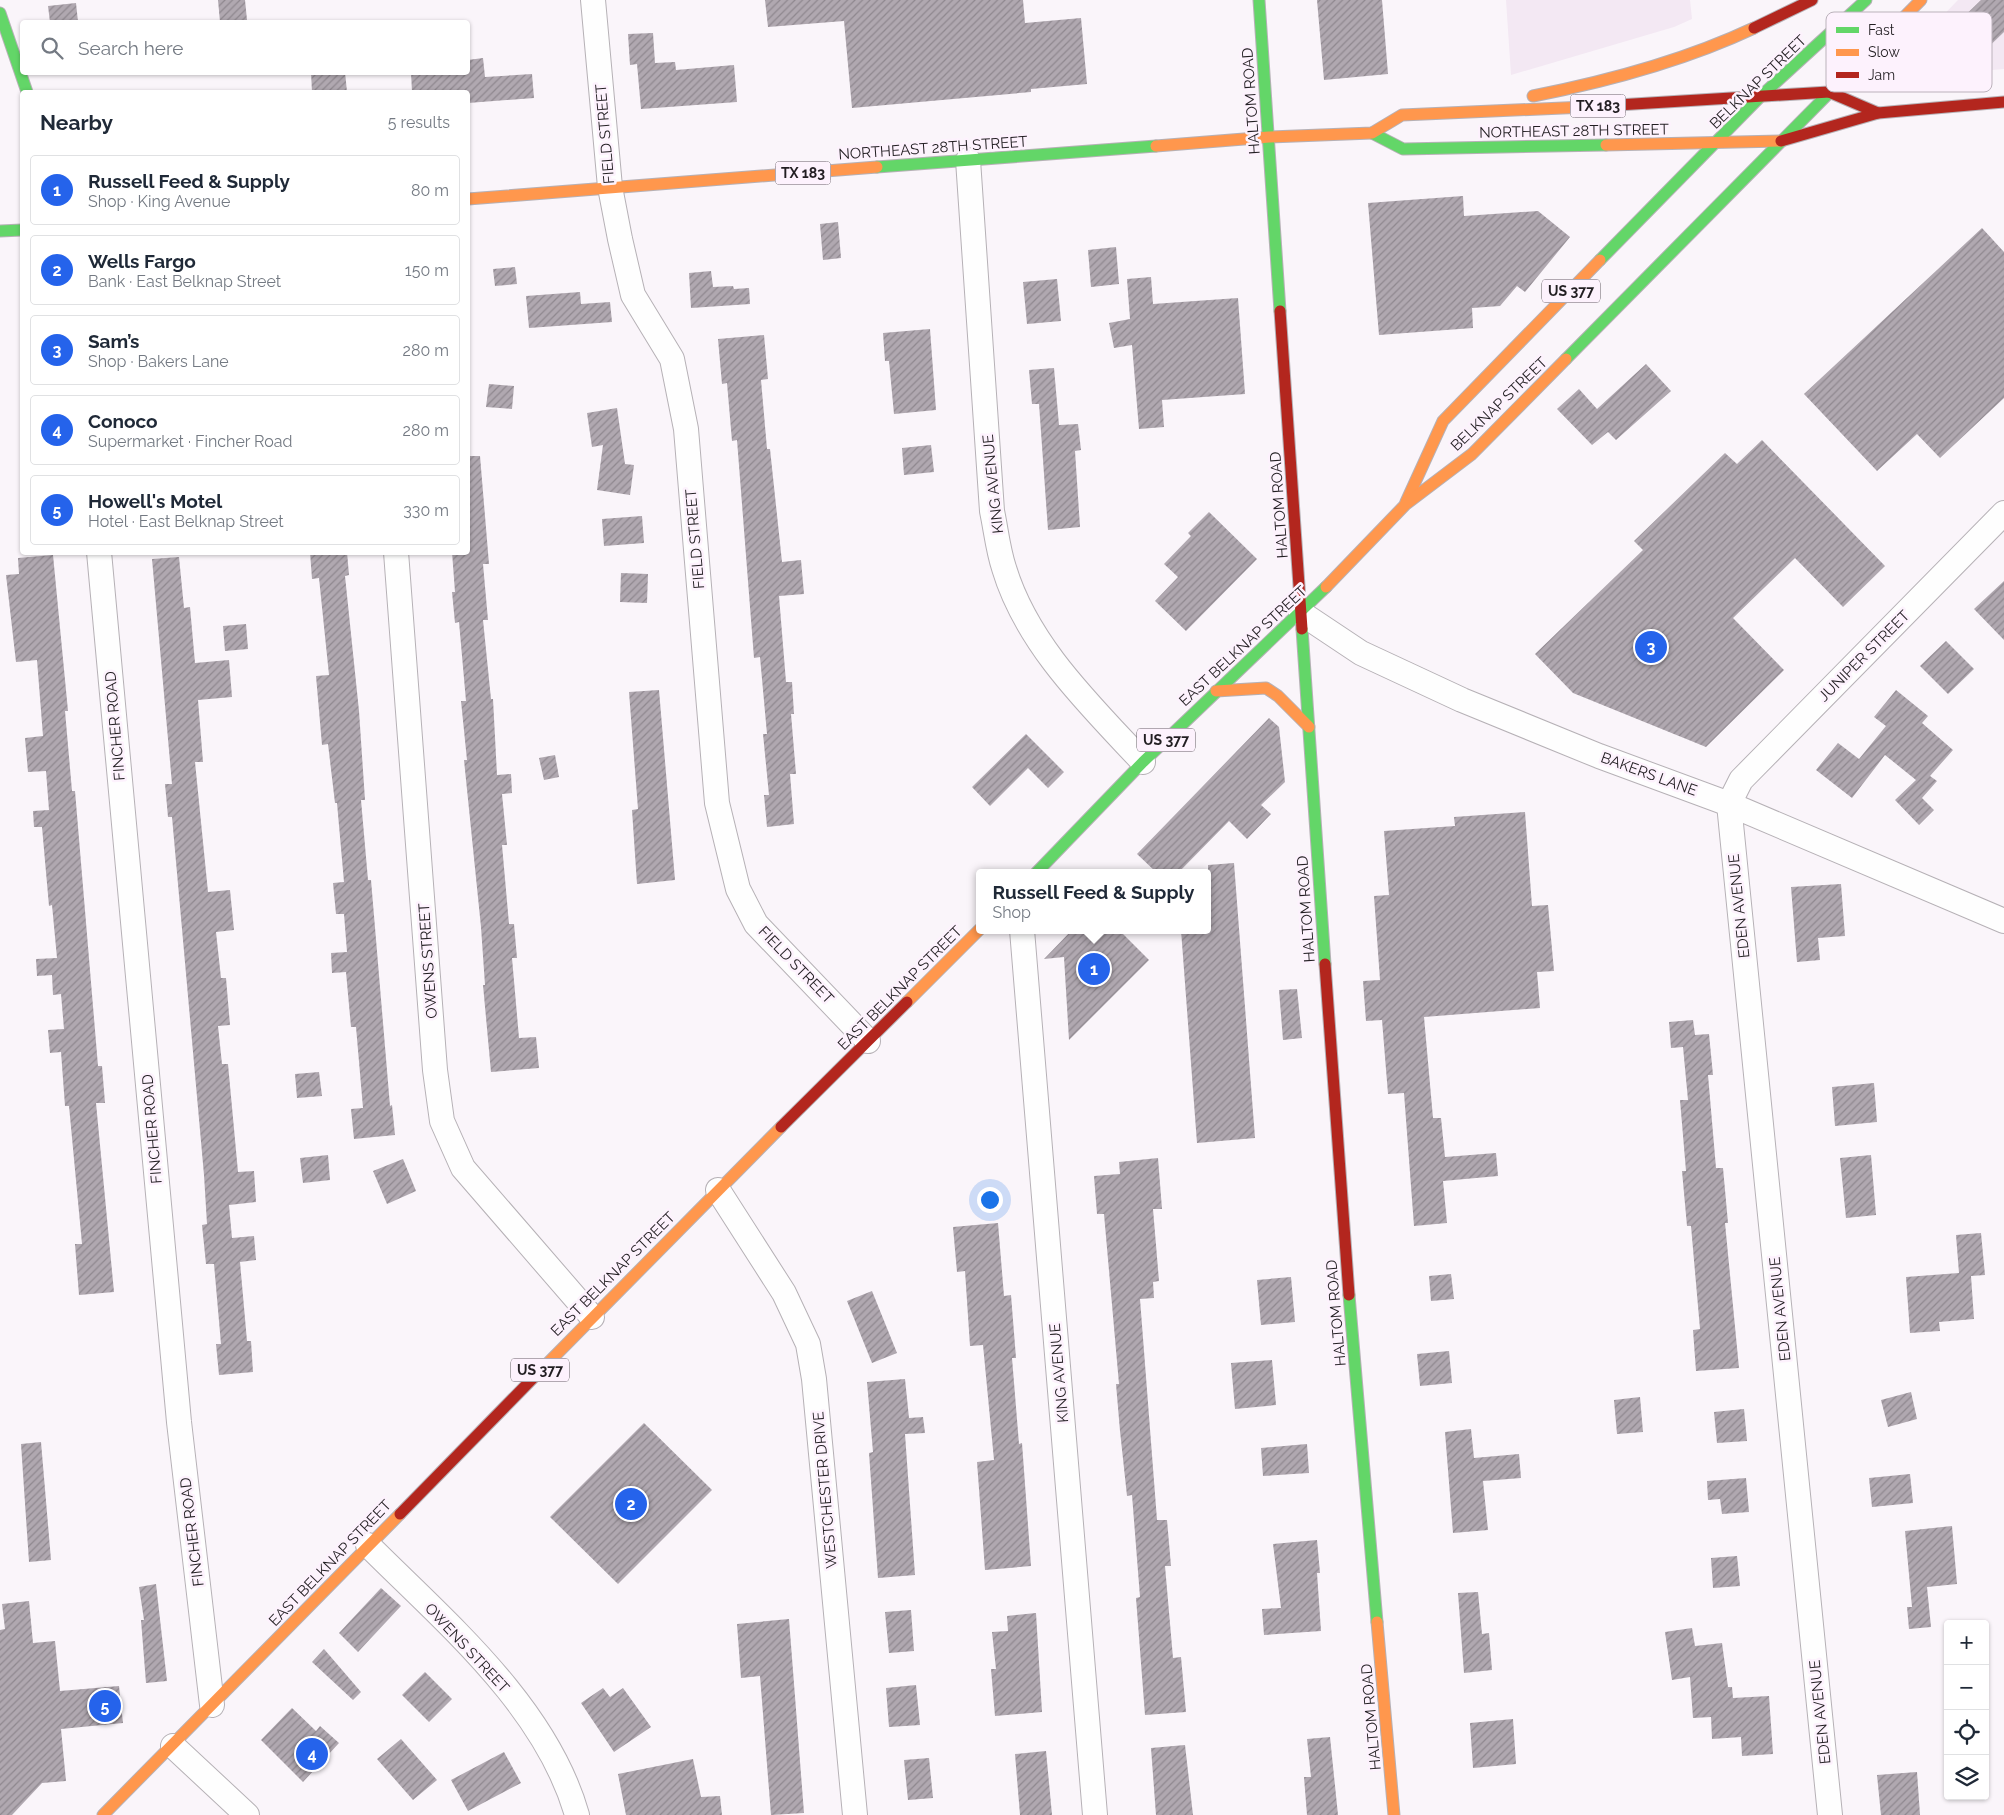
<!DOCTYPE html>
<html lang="en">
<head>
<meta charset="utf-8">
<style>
  body { margin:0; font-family:Raleway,sans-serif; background:#f2f2f3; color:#1f2937 }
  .controls { position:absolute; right:15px; bottom:15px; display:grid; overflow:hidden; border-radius:5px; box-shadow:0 1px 4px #0004 }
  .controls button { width:45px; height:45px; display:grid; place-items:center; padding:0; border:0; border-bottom:1px solid #e0e1e3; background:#fff; color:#1f2937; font:25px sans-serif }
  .you { position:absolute; left:989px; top:1199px; width:18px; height:18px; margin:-12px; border:4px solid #fff; border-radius:50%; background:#1a73e8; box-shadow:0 0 0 8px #1a73e833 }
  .badge { display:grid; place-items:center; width:32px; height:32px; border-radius:50%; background:#2563eb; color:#fff; font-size:16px; font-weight:700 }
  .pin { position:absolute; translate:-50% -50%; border:2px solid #fff; box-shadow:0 1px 5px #0006 }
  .popup { position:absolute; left:976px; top:869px; width:235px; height:65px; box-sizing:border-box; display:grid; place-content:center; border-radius:5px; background:#fff; filter:drop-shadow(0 1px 4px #0005); font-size:16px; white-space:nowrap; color:#747a83 }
  .popup b { font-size:19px; color:#1f2937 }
  .popup::after { content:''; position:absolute; left:50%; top:100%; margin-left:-10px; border:10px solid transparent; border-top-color:#fff }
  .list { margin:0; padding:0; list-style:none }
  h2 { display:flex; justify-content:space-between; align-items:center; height:65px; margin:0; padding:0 20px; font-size:21px }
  h2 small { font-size:16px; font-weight:400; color:#747a83 }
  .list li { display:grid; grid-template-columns:32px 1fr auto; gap:15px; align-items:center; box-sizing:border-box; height:70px; margin:0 10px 10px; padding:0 10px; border:1px solid #e0e1e3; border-radius:5px }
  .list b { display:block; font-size:19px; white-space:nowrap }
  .list p { margin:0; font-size:16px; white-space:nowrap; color:#747a83 }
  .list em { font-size:16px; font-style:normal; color:#747a83 }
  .icon { flex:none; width:28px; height:28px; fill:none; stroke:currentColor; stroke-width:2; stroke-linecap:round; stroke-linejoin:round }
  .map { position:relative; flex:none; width:2004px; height:1815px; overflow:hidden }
  .search { position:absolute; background:#fff; box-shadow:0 1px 4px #0004; left:20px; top:20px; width:450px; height:55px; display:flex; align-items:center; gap:12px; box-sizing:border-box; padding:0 18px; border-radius:5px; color:#747a83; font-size:19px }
  .panel { position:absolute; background:#fff; box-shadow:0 1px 4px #0004; left:20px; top:90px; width:450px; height:465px; border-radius:5px }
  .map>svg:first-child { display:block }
  .built { fill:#f3e8f3 }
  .building { fill:url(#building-hatch) }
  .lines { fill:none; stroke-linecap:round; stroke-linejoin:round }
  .street-casing { stroke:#b6b1b6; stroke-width:26 }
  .fast-casing { stroke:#b6b1b6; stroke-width:13 }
  .slow-casing { stroke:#b6b1b6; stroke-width:13 }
  .jam-casing { stroke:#b6b1b6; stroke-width:13 }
  .street { stroke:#fefefe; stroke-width:24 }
  .fast { stroke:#63d668; stroke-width:11 }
  .slow { stroke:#ff974d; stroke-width:11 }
  .jam { stroke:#b3261e; stroke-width:11 }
  .labels { text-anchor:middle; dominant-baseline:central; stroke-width:5; stroke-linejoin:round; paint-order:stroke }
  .shield { fill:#fdf2fd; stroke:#645e64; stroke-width:1 }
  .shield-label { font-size:14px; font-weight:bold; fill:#221e22 }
  .street-label { font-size:15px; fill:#221e22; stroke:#fdf2fd }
  .key { fill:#fdf2fd; stroke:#bbb2bb; stroke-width:1 }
  .key-label { font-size:14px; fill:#221e22 }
</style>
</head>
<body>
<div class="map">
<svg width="2004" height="1815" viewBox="0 0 2004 1815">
  <defs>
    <pattern id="building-hatch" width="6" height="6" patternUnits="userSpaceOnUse" patternTransform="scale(1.25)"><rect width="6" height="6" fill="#b0a8b0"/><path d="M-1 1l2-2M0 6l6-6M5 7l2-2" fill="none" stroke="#8f888f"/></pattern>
  </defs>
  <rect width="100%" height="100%" fill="#faf5fa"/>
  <!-- built -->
  <g class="built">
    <polygon points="1506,0 1690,0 1692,19 1674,27 1511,75"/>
    <polygon points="1958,0 2004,0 2004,69 1923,76 1913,47"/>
  </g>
  <!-- building -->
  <g class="building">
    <polygon points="218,0 245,0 247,20 220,22"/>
    <polygon points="765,0 1023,0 1025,23 1081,18 1087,84 1031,89 1031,92 852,108 844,21 768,27"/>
    <polygon points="1317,0 1382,0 1388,74 1324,80"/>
    <polygon points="1981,0 2004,0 2004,32 1978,57 1951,29"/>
    <polygon points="76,3 78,22 50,22 48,6"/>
    <polygon points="653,33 655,63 675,62 676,70 734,65 737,102 641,109 637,64 630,65 628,34"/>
    <polygon points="483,58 485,77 532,74 534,98 468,103 468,92 412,92 411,72 468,72 468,60"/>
    <polygon points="311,72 345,72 347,92 312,92"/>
    <polygon points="1463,196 1464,216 1538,211 1570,237 1525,292 1517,286 1500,306 1472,308 1473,328 1379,335 1368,203"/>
    <polygon points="838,222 841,258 823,260 820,224"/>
    <polygon points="1982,228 2004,252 2004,398 1940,458 1917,434 1877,471 1804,394"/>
    <polygon points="1116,247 1119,284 1091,287 1088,250"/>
    <polygon points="515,267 517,284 495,286 493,269"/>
    <polygon points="711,271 713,287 733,286 734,289 749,288 750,304 691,308 689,273"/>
    <polygon points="1151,277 1153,304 1238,298 1245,394 1162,400 1164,427 1139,429 1132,345 1114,348 1109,323 1130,319 1127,279"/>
    <polygon points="1057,279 1061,321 1027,324 1023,282"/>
    <polygon points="580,292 581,304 610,302 612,322 529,328 526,296"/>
    <polygon points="930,329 936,410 894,414 889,361 885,361 883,333"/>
    <polygon points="764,335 768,379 761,380 767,449 770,449 782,562 801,560 804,594 779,596 786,682 792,682 794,714 791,714 796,774 790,774 794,824 767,827 764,795 769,795 763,734 767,734 760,657 754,658 737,440 732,441 727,383 722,384 718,339"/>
    <polygon points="1646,364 1671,391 1616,440 1608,432 1592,445 1557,409 1579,389 1597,409"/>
    <polygon points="1054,368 1059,425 1078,424 1081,450 1075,451 1080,527 1048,530 1039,404 1032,404 1029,370"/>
    <polygon points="489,384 514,386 512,409 486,407"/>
    <polygon points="617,408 625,464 634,465 630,495 597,490 603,445 592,447 587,413"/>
    <polygon points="1762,440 1885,566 1843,607 1795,558 1733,618 1784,670 1706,747 1573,693 1535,654 1643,550 1634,541 1725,453 1737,464"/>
    <polygon points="931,445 934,472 904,475 902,448"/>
    <polygon points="468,456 480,456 489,564 483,564 488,620 483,620 491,699 493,699 497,775 511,774 512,793 502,794 507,845 502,845 509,924 514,924 517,958 512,958 519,1038 536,1037 539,1068 491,1072 483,985 485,985 481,927 464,760 467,760 461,701 466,701 459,622 455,623 452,592 455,592 452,552 468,552"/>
    <polygon points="1209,512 1257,559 1186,631 1155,601 1178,577 1164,564 1191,536 1188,533"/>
    <polygon points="642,516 644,543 604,546 602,519"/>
    <polygon points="310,552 347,552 349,575 345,576 359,711 365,800 361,800 368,880 371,880 390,1106 392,1105 395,1135 354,1139 351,1109 363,1108 356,1027 351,1027 346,972 332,973 331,953 347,952 344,914 336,914 333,883 344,882 337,803 335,803 328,744 322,745 316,676 329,675 319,578 312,579"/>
    <polygon points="53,555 68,711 65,711 72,791 75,791 98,1066 102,1066 105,1103 96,1103 114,1292 79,1295 75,1244 82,1244 69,1106 65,1106 61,1052 50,1053 48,1030 64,1029 61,994 53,995 52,975 37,976 36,959 57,958 52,905 49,906 42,827 34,827 33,811 49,810 46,771 28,772 25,738 43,736 37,660 16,662 6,575 19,574 18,558"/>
    <polygon points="179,557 184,608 190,607 195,663 229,660 232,697 198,700 203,762 195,762 208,892 230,890 234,930 216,932 221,978 226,978 230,1025 218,1026 222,1064 228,1064 238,1172 254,1171 256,1202 229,1205 232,1238 254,1236 256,1260 240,1262 247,1341 251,1341 253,1372 219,1375 216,1344 221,1344 214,1264 206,1264 202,1225 207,1224 204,1175 172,817 168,817 165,784 172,784 152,559"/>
    <polygon points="621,573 648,574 647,603 620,602"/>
    <polygon points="2004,581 2004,640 1974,609"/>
    <polygon points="246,624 248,649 225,651 223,626"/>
    <polygon points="1946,641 1974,669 1948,694 1920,666"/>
    <polygon points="659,690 675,880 637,884 632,810 638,809 629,692"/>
    <polygon points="1896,690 1928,716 1922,723 1953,750 1930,776 1937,781 1922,798 1934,810 1919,825 1895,800 1916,780 1885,755 1852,798 1816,770 1838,743 1859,759 1886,726 1874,717"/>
    <polygon points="1269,718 1279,727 1285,782 1261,805 1271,814 1247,839 1229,821 1178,873 1157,873 1137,854"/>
    <polygon points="1026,734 1064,772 1048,788 1028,768 990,806 972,787"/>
    <polygon points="555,755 559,777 544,780 539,758"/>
    <polygon points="1525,812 1532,906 1548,905 1554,971 1537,972 1540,1008 1424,1017 1433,1118 1441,1118 1445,1157 1496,1153 1498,1176 1443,1181 1447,1223 1414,1226 1404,1093 1388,1094 1382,1020 1366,1021 1363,981 1380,980 1374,896 1389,895 1384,831 1455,826 1454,817"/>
    <polygon points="1234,863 1255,1138 1197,1143 1181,930 1208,930 1208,865"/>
    <polygon points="1841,884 1845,936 1818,938 1820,960 1797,962 1791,887"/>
    <polygon points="1072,930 1119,930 1149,960 1069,1040 1064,957 1044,959"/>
    <polygon points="1297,989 1302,1038 1283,1040 1279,990"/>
    <polygon points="1693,1020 1695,1035 1709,1034 1713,1075 1708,1075 1716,1168 1723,1168 1728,1223 1725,1223 1739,1368 1696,1371 1693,1330 1700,1329 1691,1226 1687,1226 1682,1171 1686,1171 1680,1100 1688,1100 1683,1047 1671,1048 1669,1022"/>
    <polygon points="319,1072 322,1096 297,1098 295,1074"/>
    <polygon points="1874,1083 1877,1122 1835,1126 1832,1087"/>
    <polygon points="328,1155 330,1180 303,1183 300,1158"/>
    <polygon points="1871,1155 1876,1215 1846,1218 1840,1158"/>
    <polygon points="1158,1158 1162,1209 1153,1209 1159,1281 1153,1282 1154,1298 1140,1299 1157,1520 1167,1520 1171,1566 1165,1566 1173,1658 1181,1657 1186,1712 1145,1715 1136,1598 1140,1597 1132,1495 1127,1496 1120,1431 1116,1384 1119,1384 1104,1214 1097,1214 1094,1176 1120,1174 1119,1162"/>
    <polygon points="403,1159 416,1191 387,1204 373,1171"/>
    <polygon points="998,1223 1004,1296 1011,1295 1016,1358 1012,1358 1019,1444 1022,1443 1031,1566 985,1570 977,1462 994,1460 983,1345 970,1346 965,1271 957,1272 953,1227"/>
    <polygon points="1981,1233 1985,1275 1971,1276 1974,1319 1939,1322 1940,1331 1910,1333 1906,1277 1959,1273 1956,1235"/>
    <polygon points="1451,1274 1454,1299 1431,1301 1429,1276"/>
    <polygon points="1291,1277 1295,1322 1261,1325 1257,1280"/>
    <polygon points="872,1291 897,1353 872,1363 847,1301"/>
    <polygon points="1449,1351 1452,1383 1420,1386 1417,1354"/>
    <polygon points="1272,1360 1276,1405 1235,1409 1231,1363"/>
    <polygon points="905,1379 909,1418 923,1417 925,1433 905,1434 915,1575 878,1578 869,1453 873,1452 867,1382"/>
    <polygon points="1911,1392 1917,1419 1888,1427 1881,1400"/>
    <polygon points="1640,1397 1643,1432 1617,1434 1614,1400"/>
    <polygon points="1744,1409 1747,1441 1717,1443 1714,1412"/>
    <polygon points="644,1423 712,1490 618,1584 550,1517"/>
    <polygon points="1471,1429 1474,1458 1519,1454 1521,1478 1483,1481 1488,1530 1453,1533 1445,1432"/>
    <polygon points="41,1442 51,1560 29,1562 21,1444"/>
    <polygon points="1307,1444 1309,1473 1263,1476 1261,1448"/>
    <polygon points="1910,1474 1913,1503 1872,1507 1869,1478"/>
    <polygon points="1746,1478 1749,1512 1722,1514 1720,1499 1708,1500 1707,1481"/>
    <polygon points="1952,1526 1957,1584 1927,1587 1931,1627 1909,1629 1907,1607 1912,1607 1905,1531"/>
    <polygon points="1317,1540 1320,1573 1317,1573 1321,1631 1264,1635 1262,1609 1281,1608 1273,1544"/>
    <polygon points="1737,1556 1740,1586 1713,1588 1711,1558"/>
    <polygon points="156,1584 167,1681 146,1683 141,1620 144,1620 139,1587"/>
    <polygon points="381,1588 401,1606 358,1652 339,1633"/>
    <polygon points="1478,1592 1482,1634 1489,1633 1492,1670 1464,1673 1458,1593"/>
    <polygon points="29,1601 33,1643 55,1641 60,1691 119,1686 123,1723 61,1729 66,1781 42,1783 12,1815 0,1815 0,1630 5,1629 2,1604"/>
    <polygon points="911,1610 914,1651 889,1653 885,1612"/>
    <polygon points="1036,1613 1042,1712 995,1716 991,1669 996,1669 992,1632 1008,1631 1007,1616"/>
    <polygon points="789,1619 804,1813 771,1815 760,1676 741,1678 737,1624"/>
    <polygon points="1692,1628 1695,1646 1722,1643 1728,1687 1732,1687 1733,1698 1769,1696 1773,1754 1742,1756 1741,1737 1712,1739 1711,1717 1693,1718 1690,1677 1672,1680 1665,1632"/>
    <polygon points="324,1649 361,1692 353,1700 312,1662"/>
    <polygon points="425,1672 452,1699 429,1722 402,1695"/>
    <polygon points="916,1685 920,1725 889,1727 886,1688"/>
    <polygon points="603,1688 610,1697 623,1688 651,1727 614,1752 581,1703"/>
    <polygon points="292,1708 316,1731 320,1726 339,1743 303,1782 261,1740"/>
    <polygon points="1513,1719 1516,1764 1473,1768 1470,1723"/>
    <polygon points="1330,1737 1338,1815 1307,1815 1304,1777 1311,1777 1307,1739"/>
    <polygon points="401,1739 437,1780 413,1800 377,1759"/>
    <polygon points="1185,1745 1193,1815 1156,1815 1151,1748"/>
    <polygon points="1046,1751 1052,1815 1020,1815 1015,1754"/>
    <polygon points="504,1752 521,1783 468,1811 451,1780"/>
    <polygon points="929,1758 933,1798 908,1800 904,1760"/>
    <polygon points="693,1759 701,1797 720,1796 722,1815 626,1815 618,1774"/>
    <polygon points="1917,1772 1920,1815 1881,1815 1877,1775"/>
  </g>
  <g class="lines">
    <defs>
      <g id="street">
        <polyline points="593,0 610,187 620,239 633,295 672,359 686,429 717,803 738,889 756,924 868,1041"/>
        <path d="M968,160L992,511C996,530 998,550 1004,568C1027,645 1090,705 1143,762"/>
        <polyline points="99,552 179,1422 212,1705"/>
        <polyline points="396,552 435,1070 442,1121 463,1168 592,1317"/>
        <polyline points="1301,613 1361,653 1462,700 1599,756 1729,804 2004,921"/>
        <polyline points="1022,930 1095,1815"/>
        <polyline points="718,1190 784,1293 808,1344 814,1379 855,1815"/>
        <path d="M368,1545C446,1623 546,1706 577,1815"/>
        <polyline points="173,1746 247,1815"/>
        <polyline points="1830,1815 1729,804 1741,780 2004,513"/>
      </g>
      <g id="fast">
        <polyline points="1259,0 1280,311"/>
        <polyline points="0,13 27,92"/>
        <polyline points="1372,133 1403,149 1606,145"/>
        <polyline points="877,167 1156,146"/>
        <polyline points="0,231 22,230"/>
        <polyline points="1600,260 1762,95 1866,0"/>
        <polyline points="1566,359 1838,84"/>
        <polyline points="1302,629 1325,964"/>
        <polyline points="1036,873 1143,762 1326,587"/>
        <polyline points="1349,1295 1377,1622"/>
      </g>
      <g id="slow">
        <polyline points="1838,84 1921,0"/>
        <path d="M1533,96C1609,81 1684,61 1754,28"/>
        <polyline points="1606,145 1781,141"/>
        <polyline points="1156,146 1269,137 1372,133 1402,115 1585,107"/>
        <polyline points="468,199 877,167"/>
        <polyline points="1406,502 1443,421 1600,260"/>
        <polyline points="1326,587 1406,504 1472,454 1566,359"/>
        <polyline points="1216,691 1266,688 1278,696 1309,727"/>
        <polyline points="907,1002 980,929"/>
        <polyline points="539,1372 781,1127"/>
        <polyline points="1377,1622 1394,1815"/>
        <polyline points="103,1815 400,1514"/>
      </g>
      <g id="jam">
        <polyline points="1754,28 1812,0"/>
        <polyline points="1829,92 1878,113"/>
        <polyline points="1585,107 1829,92"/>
        <polyline points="1781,141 1878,113 2004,102"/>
        <polyline points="1280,311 1302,629"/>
        <polyline points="1325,964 1349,1295"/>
        <polyline points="781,1127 907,1002"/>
        <polyline points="400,1514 539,1372"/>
      </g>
    </defs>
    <!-- street casing -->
    <use href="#street" class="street-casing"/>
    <!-- fast casing -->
    <use href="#fast" class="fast-casing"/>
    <!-- slow casing -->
    <use href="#slow" class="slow-casing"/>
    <!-- jam casing -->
    <use href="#jam" class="jam-casing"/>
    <!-- street -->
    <use href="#street" class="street"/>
    <!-- fast -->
    <use href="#fast" class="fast"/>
    <!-- slow -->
    <use href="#slow" class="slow"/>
    <!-- jam -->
    <use href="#jam" class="jam"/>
  </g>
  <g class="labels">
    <!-- shield labels -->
    <g class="shield">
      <rect x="1570.5" y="94.5" width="55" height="23" rx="4"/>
      <rect x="775.5" y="161.5" width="55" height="23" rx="4"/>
      <rect x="1542" y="279.5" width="58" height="23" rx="4"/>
      <rect x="1137" y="728.5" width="58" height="23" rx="4"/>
      <rect x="511" y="1358.5" width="58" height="23" rx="4"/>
    </g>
    <g class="shield-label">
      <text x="1598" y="106">TX 183</text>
      <text x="803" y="173">TX 183</text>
      <text x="1571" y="291">US 377</text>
      <text x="1166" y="740">US 377</text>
      <text x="540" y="1370">US 377</text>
    </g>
    <!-- street labels -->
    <g class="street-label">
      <text transform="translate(1758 82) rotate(-44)">BELKNAP STREET</text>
      <text transform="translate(1251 101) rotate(-94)">HALTOM ROAD</text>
      <text transform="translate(1574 131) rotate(-1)">NORTHEAST 28TH STREET</text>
      <text transform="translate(605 134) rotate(-95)">FIELD STREET</text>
      <text transform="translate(933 148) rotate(-4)">NORTHEAST 28TH STREET</text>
      <text transform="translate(1499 404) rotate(-44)">BELKNAP STREET</text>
      <text transform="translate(993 484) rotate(-96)">KING AVENUE</text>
      <text transform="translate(1279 505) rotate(-94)">HALTOM ROAD</text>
      <text transform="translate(695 539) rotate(-95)">FIELD STREET</text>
      <text transform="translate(1243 646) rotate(-43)">EAST BELKNAP STREET</text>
      <text transform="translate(1864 656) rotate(-45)">JUNIPER STREET</text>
      <text transform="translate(115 726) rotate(-95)">FINCHER ROAD</text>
      <text transform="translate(1649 774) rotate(20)">BAKERS LANE</text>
      <text transform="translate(1739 906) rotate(-96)">EDEN AVENUE</text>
      <text transform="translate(1306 909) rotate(-94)">HALTOM ROAD</text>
      <text transform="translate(428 961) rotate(-94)">OWENS STREET</text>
      <text transform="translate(796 965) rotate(46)">FIELD STREET</text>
      <text transform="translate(900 988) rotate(-45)">EAST BELKNAP STREET</text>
      <text transform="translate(152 1129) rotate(-95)">FINCHER ROAD</text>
      <text transform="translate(613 1274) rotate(-45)">EAST BELKNAP STREET</text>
      <text transform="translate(1780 1309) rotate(-96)">EDEN AVENUE</text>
      <text transform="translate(1336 1313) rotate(-95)">HALTOM ROAD</text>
      <text transform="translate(1059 1373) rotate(-95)">KING AVENUE</text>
      <text transform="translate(825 1490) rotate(-95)">WESTCHESTER DRIVE</text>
      <text transform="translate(192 1532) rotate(-97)">FINCHER ROAD</text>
      <text transform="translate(330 1563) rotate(-46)">EAST BELKNAP STREET</text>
      <text transform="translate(467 1648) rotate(47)">OWENS STREET</text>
      <text transform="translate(1820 1712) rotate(-96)">EDEN AVENUE</text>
      <text transform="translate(1371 1717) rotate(-95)">HALTOM ROAD</text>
    </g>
  </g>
  <!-- legend -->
  <rect x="1826" y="12" width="166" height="80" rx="8" class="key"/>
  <rect x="1836" y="27" width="23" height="6" fill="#63d668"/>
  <rect x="1836" y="49" width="23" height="7" fill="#ff974d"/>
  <rect x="1836" y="72" width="23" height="6" fill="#b3261e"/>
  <g class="key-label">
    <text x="1868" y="35">Fast</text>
    <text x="1868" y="57">Slow</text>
    <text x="1868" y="80">Jam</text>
  </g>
</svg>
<div class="controls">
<button>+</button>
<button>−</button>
<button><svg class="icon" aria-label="locate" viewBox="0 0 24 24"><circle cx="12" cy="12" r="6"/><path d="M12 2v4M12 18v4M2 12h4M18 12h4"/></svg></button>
<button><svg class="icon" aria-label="layers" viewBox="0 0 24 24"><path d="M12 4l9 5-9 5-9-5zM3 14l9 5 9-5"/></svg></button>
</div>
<div class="you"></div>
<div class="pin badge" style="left:1094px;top:969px">1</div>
<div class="popup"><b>Russell Feed &amp; Supply</b>Shop</div>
<div class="pin badge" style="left:631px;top:1504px">2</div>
<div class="pin badge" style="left:1651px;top:647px">3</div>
<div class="pin badge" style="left:312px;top:1754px">4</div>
<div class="pin badge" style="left:105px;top:1706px">5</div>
<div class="search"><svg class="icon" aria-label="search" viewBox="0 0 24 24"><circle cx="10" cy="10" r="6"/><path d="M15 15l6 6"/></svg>Search here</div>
<section class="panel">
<h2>Nearby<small>5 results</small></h2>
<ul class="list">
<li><span class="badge">1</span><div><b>Russell Feed &amp; Supply</b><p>Shop · King Avenue</p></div><em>80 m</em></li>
<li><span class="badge">2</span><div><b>Wells Fargo</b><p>Bank · East Belknap Street</p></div><em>150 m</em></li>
<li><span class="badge">3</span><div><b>Sam’s</b><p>Shop · Bakers Lane</p></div><em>280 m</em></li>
<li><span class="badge">4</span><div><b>Conoco</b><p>Supermarket · Fincher Road</p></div><em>280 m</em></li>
<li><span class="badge">5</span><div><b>Howell's Motel</b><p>Hotel · East Belknap Street</p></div><em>330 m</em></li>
</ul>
</section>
</div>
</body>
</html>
